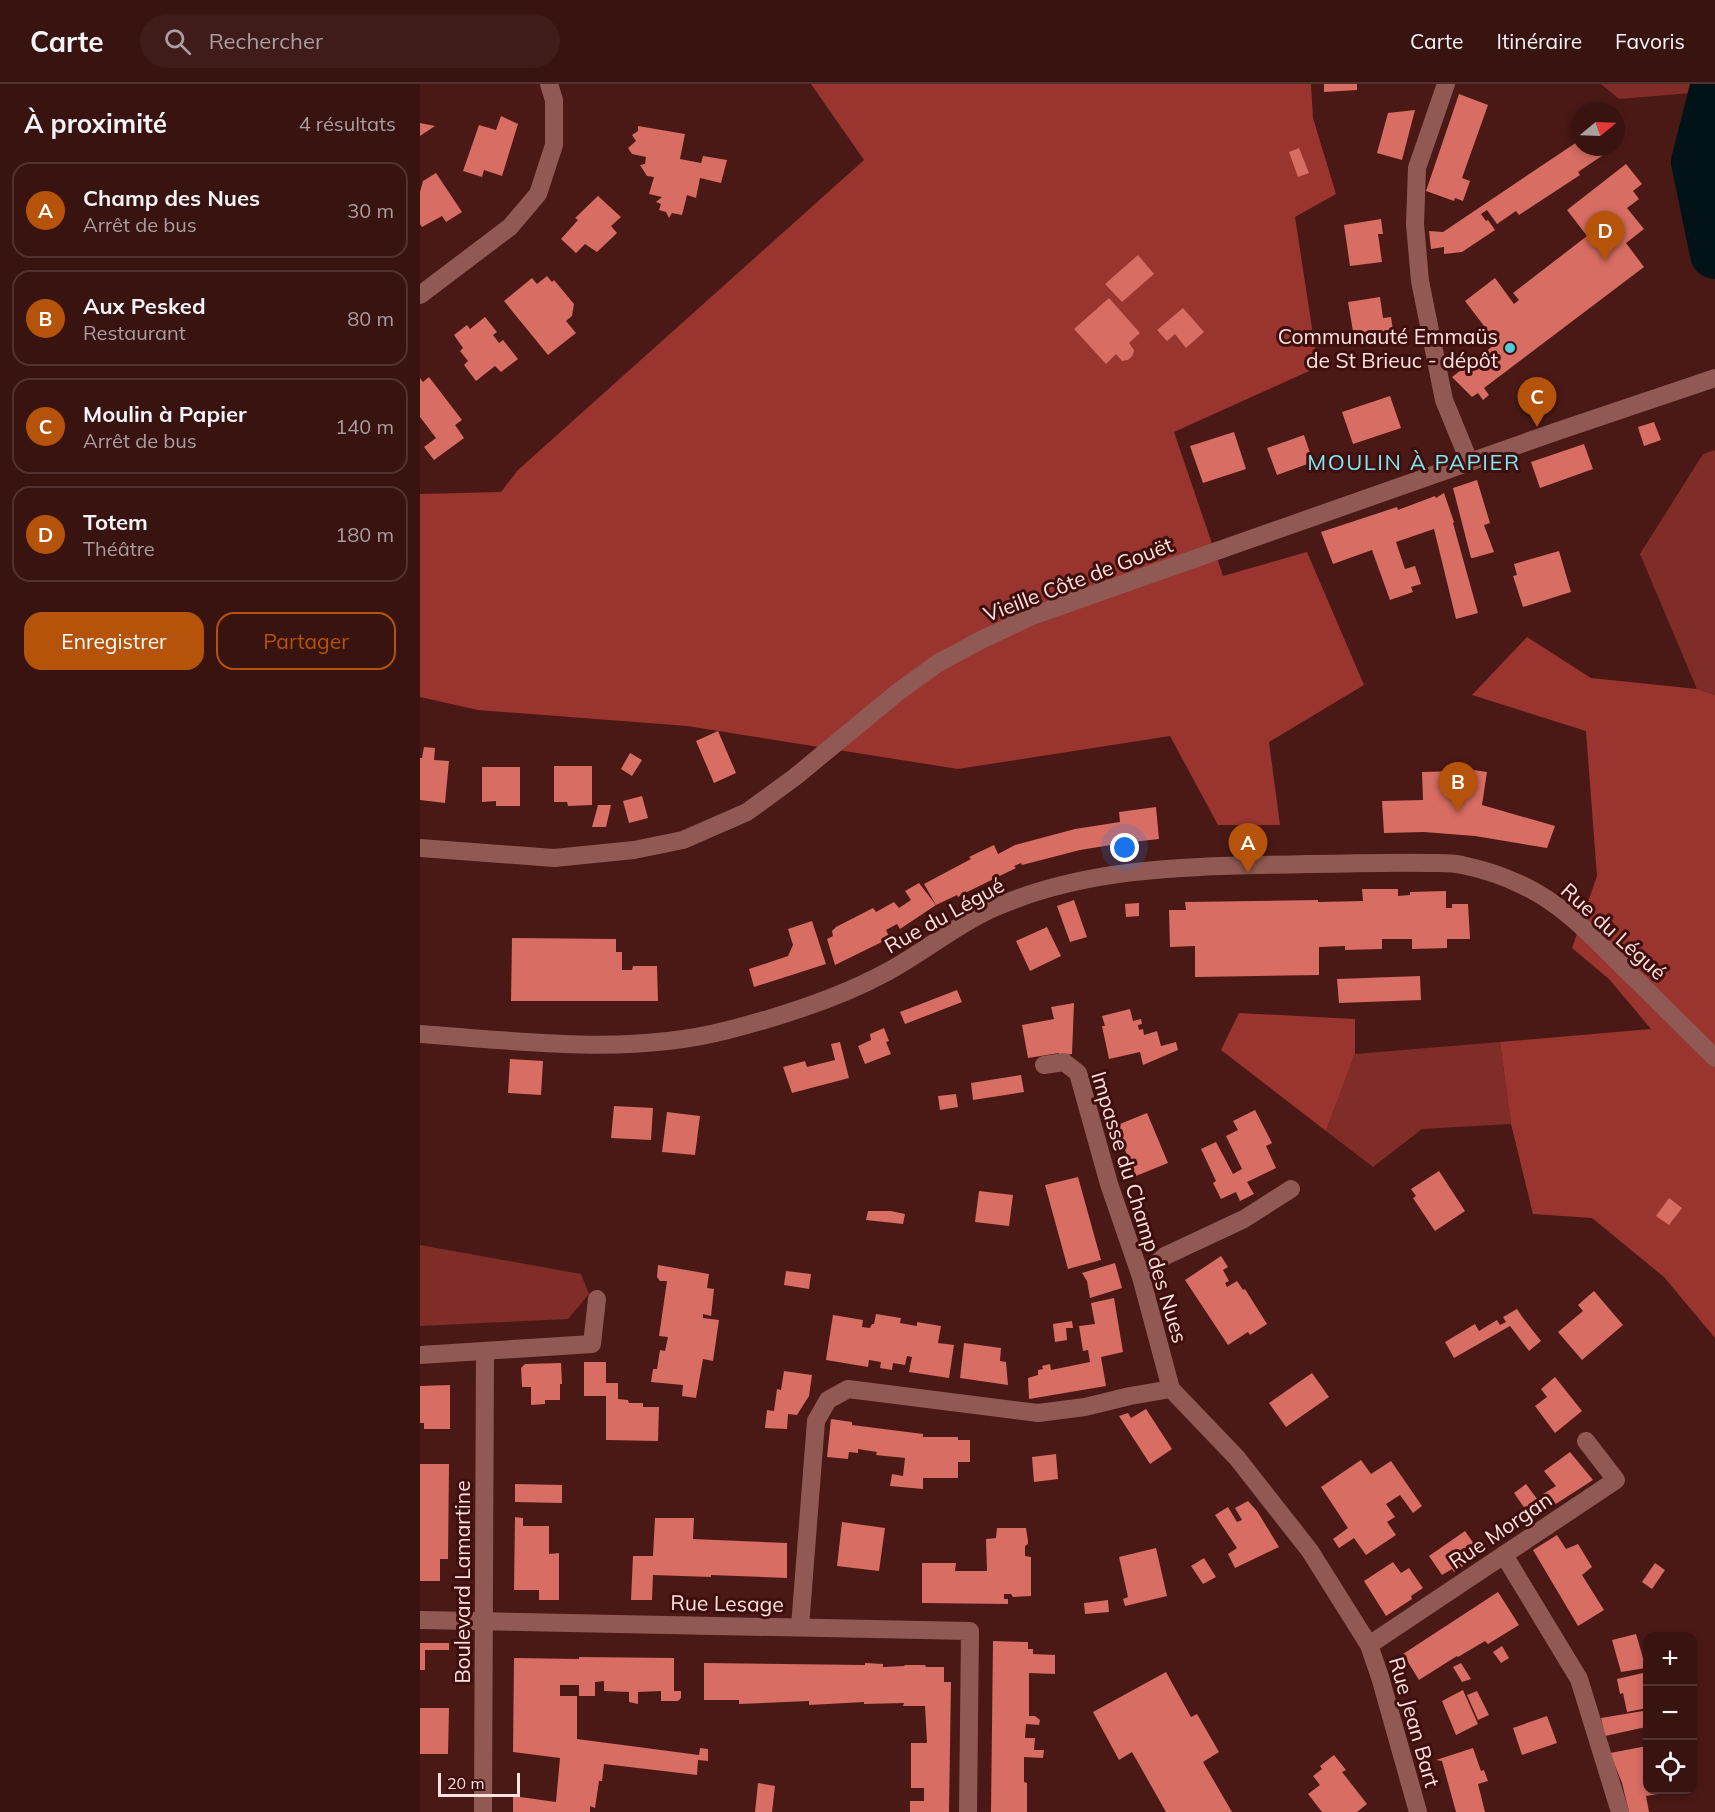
<!DOCTYPE html>
<html lang="fr">
<head>
<meta charset="utf-8">
<style>
  body { margin:0; font-family:Mulish,sans-serif; background:#3f1c19; color:#f1f3f6 }
  .controls { position:absolute; right:18px; bottom:18px; display:grid; overflow:hidden; border-radius:12px; box-shadow:0 3px 9px #0003 }
  .controls button { width:54px; height:54px; display:grid; place-items:center; padding:0; border:0; border-bottom:2px solid #523230; background:#381310; color:#f1f3f6; font:30px sans-serif }
  .compass { position:absolute; left:1151px; top:18px; width:54px; height:54px; border-radius:50%; background:#381310; box-shadow:0 3px 9px #0003; rotate:71deg }
  .scale { position:absolute; left:18px; bottom:15px; width:82px; box-sizing:border-box; padding-left:6px; border:3px solid #fde2df; border-top:0; font-size:16px; line-height:21px; white-space:nowrap; color:#fde2df; -webkit-text-stroke:4px #3f0f0d; paint-order:stroke }
  .you { position:absolute; left:705px; top:764px; width:21px; height:21px; margin:-15px; border:4px solid #fff; border-radius:50%; background:#1a73e8; box-shadow:0 0 0 9px #1a73e833 }
  .badge { display:grid; place-items:center; width:39px; height:39px; border-radius:50%; background:#b45309; color:#fff; font-size:20px; font-weight:700 }
  .pin { position:absolute; translate:-50% -50px; filter:drop-shadow(0 2px 3px #0008) }
  .pin::after { content:''; position:absolute; top:32px; width:21px; height:18px; background:inherit; clip-path:polygon(0 0,100% 0,50% 100%) }
  .list { margin:0; padding:0; list-style:none }
  h2 { display:flex; justify-content:space-between; align-items:center; height:78px; margin:0; padding:0 24px; font-size:26px }
  h2 small { font-size:20px; font-weight:400; color:#ab9e9f }
  .list li { display:grid; grid-template-columns:39px 1fr auto; gap:18px; align-items:center; box-sizing:border-box; height:96px; margin:0 12px 12px; padding:0 12px; border:2px solid #523230; border-radius:18px }
  .list b { display:block; font-size:22px; white-space:nowrap }
  .list p { margin:0; font-size:20px; white-space:nowrap; color:#ab9e9f }
  .list em { font-size:20px; font-style:normal; color:#ab9e9f }
  .actions { display:flex; gap:12px; padding:18px 24px }
  .actions a { flex:1; padding:14px 0; border:2px solid #b45309; border-radius:18px; text-align:center; font-size:21px; color:#b45309 }
  .actions .main { background:#b45309; color:#fff }
  .icon { flex:none; width:33px; height:33px; fill:none; stroke:currentColor; stroke-width:2; stroke-linecap:round; stroke-linejoin:round }
  .map { position:relative; flex:none; width:1295px; height:1728px; overflow:hidden }
  header { display:flex; align-items:center; gap:36px; box-sizing:border-box; height:84px; padding:0 30px; background:#381310; border-bottom:2px solid #523230 }
  header strong { font-size:28px }
  nav { display:flex; gap:33px; margin-inline-start:auto; font-size:21px }
  .search { width:420px; height:54px; background:#3f1c19; display:flex; align-items:center; gap:15px; box-sizing:border-box; padding:0 21px; border-radius:33px; color:#ab9e9f; font-size:22px }
  main { display:flex }
  aside { flex:1; background:#381310 }
  .map>svg:first-child { display:block }
  .green { fill:#802c27 }
  .forest { fill:#99342f }
  .lines { fill:none; stroke-linecap:round; stroke-linejoin:round }
  .river { stroke:#011316; stroke-width:50 }
  .building { fill:#d76d63 }
  .street { stroke:#915953; stroke-width:18 }
  .secondary { stroke:#915953; stroke-width:18 }
  .poi-dot { fill:#53cbda; stroke:#3f0f0d; stroke-width:2 }
  .labels { text-anchor:middle; dominant-baseline:central; stroke-width:6; stroke-linejoin:round; paint-order:stroke }
  .poi-label { font-size:21px; fill:#fde2df; stroke:#3f0f0d; text-anchor:end }
  .street-label { font-size:21px; fill:#fde2df; stroke:#3f0f0d }
  .neighbourhood-label { font-size:22px; letter-spacing:1.5px; fill:#7de7f5; stroke:#3f0f0d }
</style>
</head>
<body>
<header>
<strong>Carte</strong>
<div class="search"><svg class="icon" aria-label="search" viewBox="0 0 24 24"><circle cx="10" cy="10" r="6"/><path d="M15 15l6 6"/></svg>Rechercher</div>
<nav><a>Carte</a><a>Itinéraire</a><a>Favoris</a></nav>
</header>
<main>
<aside>
<h2>À proximité<small>4 résultats</small></h2>
<ul class="list">
<li><span class="badge">A</span><div><b>Champ des Nues</b><p>Arrêt de bus</p></div><em>30 m</em></li>
<li><span class="badge">B</span><div><b>Aux Pesked</b><p>Restaurant</p></div><em>80 m</em></li>
<li><span class="badge">C</span><div><b>Moulin à Papier</b><p>Arrêt de bus</p></div><em>140 m</em></li>
<li><span class="badge">D</span><div><b>Totem</b><p>Théâtre</p></div><em>180 m</em></li>
</ul>
<div class="actions"><a class="main">Enregistrer</a><a>Partager</a></div>
</aside>
<div class="map">
<svg width="1295" height="1728" viewBox="0 0 1295 1728">
  <rect width="100%" height="100%" fill="#4a1916"/>
  <!-- green -->
  <g class="green">
    <polygon points="1181,0 1275,0 1272,9 1199,15"/>
    <polygon points="1295,366 1295,611 1277,605 1220,470 1283,370"/>
    <polygon points="1080,958 1091,1040 1002,1045 953,1083 906,1047 935,970"/>
    <polygon points="0,1161 161,1190 169,1210 148,1235 0,1242"/>
  </g>
  <!-- forest -->
  <g class="forest">
    <polygon points="391,0 891,0 893,34 916,110 875,133 898,283 754,348 803,492 887,468 944,601 849,658 860,741 798,741 750,652 538,685 267,642 58,626 0,613 0,410 81,408 98,386 444,76"/>
    <polygon points="1107,553 1171,594 1277,605 1295,611 1295,1254 1244,1193 1172,1134 1113,1130 1091,1040 1080,958 1231,945 1189,895 1152,864 1177,792 1166,647 1052,611"/>
    <polygon points="819,929 935,935 935,970 906,1047 801,966"/>
  </g>
  <g class="lines">
    <!-- river -->
    <polyline class="river" points="1295,3 1276,78 1295,170"/>
  </g>
  <!-- building -->
  <g class="building">
    <polygon points="904,0 937,0 937,6 904,8"/>
    <polygon points="1039,10 1068,21 1042,94 1050,97 1043,117 1035,114 1034,117 1006,107"/>
    <polygon points="995,26 982,76 957,69 968,29"/>
    <polygon points="81,32 98,40 82,92 64,86 62,93 43,87 59,41 76,46"/>
    <polygon points="0,39 15,42 0,52"/>
    <polygon points="218,42 265,50 260,75 281,79 283,72 307,76 301,99 280,94 276,114 267,111 262,131 252,129 249,134 246,128 239,126 241,120 236,118 242,113 229,110 234,93 227,92 220,81 225,80 226,73 212,70 208,64 216,57 212,51 218,47"/>
    <polygon points="1160,56 1160,63 1195,63 1158,88 1160,91 1099,131 1096,127 1077,140 1067,126 1061,130 1066,137 1068,136 1075,146 1042,168 1024,170 1024,163 1011,165 1009,147 1023,148"/>
    <polygon points="879,64 889,89 878,93 869,68"/>
    <polygon points="1206,80 1222,100 1213,107 1219,115 1207,124 1224,145 1206,159 1224,183 1064,304 1069,311 1063,316 1058,309 1052,313 1032,293 1077,259 1045,217 1075,194 1094,220 1099,216 1093,209 1167,152 1147,126"/>
    <polygon points="16,89 42,128 26,138 22,132 2,143 0,140 0,108 3,97"/>
    <polygon points="178,112 201,133 191,142 197,149 177,168 165,160 156,169 141,155 158,136 155,134"/>
    <polygon points="961,135 963,150 958,150 962,178 930,182 924,141"/>
    <polygon points="718,171 734,190 702,218 685,200"/>
    <polygon points="127,192 132,198 134,196 154,220 152,232 146,237 156,249 128,271 84,217 112,194 117,200"/>
    <polygon points="960,213 963,234 971,233 974,253 935,259 928,218"/>
    <polygon points="689,214 720,249 709,259 714,266 713,271 708,276 702,277 696,270 686,280 654,245"/>
    <polygon points="763,224 784,248 766,264 755,250 747,257 737,246"/>
    <polygon points="65,233 77,248 73,251 79,259 83,256 98,275 81,288 75,282 56,297 44,281 48,277 40,267 43,264 34,251 47,241 50,245"/>
    <polygon points="9,293 42,336 35,341 44,354 14,376 4,363 16,354 0,333 0,294 3,298"/>
    <polygon points="970,312 981,344 933,360 922,328"/>
    <polygon points="1234,338 1241,356 1224,362 1218,343"/>
    <polygon points="814,348 826,385 783,399 770,362"/>
    <polygon points="884,351 893,378 857,391 847,364"/>
    <polygon points="1164,360 1173,385 1120,404 1111,378"/>
    <polygon points="1057,396 1070,439 1064,441 1074,468 1053,474 1051,474 1033,404"/>
    <polygon points="1024,409 1034,438 1033,439 1058,529 1036,535 1014,445 976,458 985,485 995,482 1001,500 991,503 993,508 970,516 952,466 913,480 901,448 977,423 978,426 1015,412 1016,414"/>
    <polygon points="1139,467 1151,508 1103,523 1093,492 1097,491 1094,480"/>
    <polygon points="298,647 316,689 294,699 276,657"/>
    <polygon points="4,663 15,664 14,676 29,677 25,719 0,716 0,674 2,674"/>
    <polygon points="210,669 222,676 212,692 201,685"/>
    <polygon points="134,682 172,682 172,721 148,722 147,718 134,718"/>
    <polygon points="62,683 100,683 100,722 76,722 76,717 62,718"/>
    <polygon points="1041,684 1067,688 1062,721 1135,742 1127,764 1055,752 1004,748 964,749 962,717 1003,716 1002,688 1041,687"/>
    <polygon points="222,712 228,734 209,739 203,717"/>
    <polygon points="178,721 191,721 186,743 172,743"/>
    <polygon points="736,723 739,755 703,759 660,766 602,781 601,779 594,782 596,784 543,810 538,813 537,811 516,821 504,800 551,775 549,773 574,761 578,770 595,761 655,745 700,738 699,728"/>
    <polygon points="499,799 516,821 480,845 477,840 466,846 470,854 415,881 407,855 413,852 412,847 416,843 453,824 456,828 474,818 479,824 491,816 485,807"/>
    <polygon points="942,805 978,805 978,812 990,811 990,808 1026,807 1026,824 1032,824 1032,820 1048,820 1050,855 1027,855 1027,864 992,865 992,855 962,855 962,865 925,866 925,862 899,863 899,891 775,893 775,862 750,863 749,826 766,826 765,818 898,816 898,818 943,817"/>
    <polygon points="654,816 667,853 650,858 637,822"/>
    <polygon points="719,819 719,832 706,833 705,820"/>
    <polygon points="392,837 406,880 334,903 329,885 368,872 373,861 368,845"/>
    <polygon points="627,843 641,872 610,887 596,857"/>
    <polygon points="92,854 196,855 196,868 202,868 202,886 212,886 213,882 237,882 238,917 91,917"/>
    <polygon points="1000,892 1001,916 919,919 917,895"/>
    <polygon points="537,906 542,918 485,940 480,928"/>
    <polygon points="654,919 652,970 639,972 639,969 608,974 602,941 634,935 631,923"/>
    <polygon points="710,925 713,937 721,935 722,940 718,941 719,946 723,945 724,951 737,947 741,962 756,958 758,966 723,981 720,968 689,975 682,942 685,942 682,932"/>
    <polygon points="464,944 469,957 466,958 471,970 445,980 438,962 451,956 450,950"/>
    <polygon points="420,958 429,994 372,1009 363,983 385,977 387,983 415,976 411,960"/>
    <polygon points="90,975 123,977 121,1011 88,1009"/>
    <polygon points="601,991 604,1008 553,1016 551,999"/>
    <polygon points="536,1010 538,1023 520,1026 518,1012"/>
    <polygon points="194,1022 233,1024 231,1056 191,1054"/>
    <polygon points="835,1026 852,1059 846,1062 856,1084 827,1098 834,1110 820,1117 816,1108 801,1115 793,1099 796,1097 781,1065 796,1058 813,1090 822,1085 806,1052 818,1046 813,1037"/>
    <polygon points="247,1028 280,1032 275,1071 242,1068"/>
    <polygon points="727,1029 748,1079 716,1092 695,1042"/>
    <polygon points="1019,1087 1045,1127 1015,1147 993,1114 996,1112 991,1105"/>
    <polygon points="658,1093 681,1176 648,1185 625,1101"/>
    <polygon points="559,1107 593,1111 589,1142 555,1138"/>
    <polygon points="1249,1114 1262,1124 1249,1141 1236,1132"/>
    <polygon points="448,1127 471,1127 485,1130 483,1140 446,1136"/>
    <polygon points="801,1172 808,1183 803,1186 809,1197 805,1199 807,1203 817,1197 823,1206 825,1205 847,1240 830,1251 828,1248 808,1261 765,1196"/>
    <polygon points="695,1179 702,1204 670,1214 667,1197 662,1189"/>
    <polygon points="238,1181 289,1190 287,1204 294,1205 291,1232 283,1230 283,1234 299,1236 293,1277 283,1275 276,1314 262,1312 263,1301 231,1298 233,1285 237,1285 240,1266 245,1267 248,1253 239,1252 247,1197 240,1197 237,1193"/>
    <polygon points="366,1187 391,1190 389,1205 364,1201"/>
    <polygon points="1174,1207 1203,1241 1162,1276 1138,1248 1163,1227 1158,1221"/>
    <polygon points="694,1214 703,1268 681,1273 686,1302 609,1315 608,1294 618,1291 618,1286 623,1285 622,1282 630,1280 631,1286 670,1278 668,1266 663,1267 659,1242 675,1240 671,1219"/>
    <polygon points="1097,1225 1103,1234 1121,1257 1109,1267 1090,1242 1034,1274 1025,1258 1055,1240 1059,1247 1077,1236 1080,1241 1086,1238 1083,1233"/>
    <polygon points="456,1230 481,1234 480,1239 497,1242 497,1238 521,1242 518,1259 534,1261 529,1294 489,1288 492,1273 487,1272 485,1281 473,1279 472,1286 460,1284 461,1278 449,1276 448,1283 406,1276 413,1231 443,1236 442,1243 450,1244 452,1240 454,1240"/>
    <polygon points="652,1237 653,1244 646,1244 647,1256 635,1258 633,1240"/>
    <polygon points="544,1259 581,1264 580,1277 586,1278 588,1301 540,1294"/>
    <polygon points="164,1278 186,1278 186,1299 198,1299 198,1315 208,1316 209,1319 223,1319 223,1323 239,1323 238,1357 186,1356 186,1312 164,1312"/>
    <polygon points="141,1279 142,1300 140,1300 140,1316 125,1316 125,1320 111,1321 111,1303 102,1303 101,1284 105,1280"/>
    <polygon points="364,1287 392,1291 389,1312 377,1331 368,1330 367,1345 345,1344 347,1326 354,1327 357,1305 361,1306"/>
    <polygon points="892,1289 909,1313 866,1343 849,1319"/>
    <polygon points="1135,1293 1162,1327 1135,1349 1115,1322 1127,1313 1121,1305"/>
    <polygon points="30,1301 30,1345 4,1345 4,1339 0,1339 0,1302"/>
    <polygon points="726,1325 752,1365 730,1380 699,1332 708,1329 711,1334"/>
    <polygon points="411,1335 432,1338 432,1341 503,1350 503,1353 538,1353 538,1356 550,1356 550,1378 538,1378 538,1394 503,1394 503,1405 470,1402 472,1390 483,1392 485,1374 456,1371 457,1368 438,1365 438,1369 429,1368 428,1375 407,1373"/>
    <polygon points="1150,1368 1173,1396 1131,1423 1123,1410 1136,1402 1124,1387"/>
    <polygon points="636,1370 638,1395 614,1398 612,1373"/>
    <polygon points="941,1376 951,1390 971,1377 1002,1422 993,1429 980,1411 966,1420 975,1433 967,1438 976,1451 946,1471 934,1454 919,1464 913,1455 928,1444 901,1403"/>
    <polygon points="0,1380 29,1380 28,1475 20,1475 20,1497 0,1497"/>
    <polygon points="95,1400 142,1401 142,1419 95,1418"/>
    <polygon points="1106,1400 1123,1423 1110,1432 1094,1409"/>
    <polygon points="828,1417 837,1427 859,1463 815,1484 808,1470 817,1464 795,1431 808,1423 817,1438 822,1436 815,1424"/>
    <polygon points="95,1433 103,1434 103,1442 129,1442 129,1470 139,1469 139,1516 119,1516 119,1506 94,1506"/>
    <polygon points="235,1434 274,1434 273,1455 367,1459 367,1494 291,1491 291,1493 233,1491 232,1516 211,1516 213,1472 233,1472"/>
    <polygon points="422,1438 465,1444 459,1487 417,1482"/>
    <polygon points="577,1444 606,1444 608,1457 608,1460 605,1462 605,1472 611,1473 611,1512 593,1513 591,1510 584,1510 584,1515 588,1515 588,1520 502,1519 502,1479 536,1479 535,1487 567,1487 566,1455 576,1454"/>
    <polygon points="1045,1447 1061,1470 1034,1488 1032,1485 1022,1491 1009,1472"/>
    <polygon points="1137,1451 1146,1465 1158,1460 1172,1483 1162,1491 1184,1526 1158,1542 1113,1466"/>
    <polygon points="736,1464 747,1512 705,1522 703,1515 708,1513 699,1473"/>
    <polygon points="784,1474 796,1493 783,1500 771,1482"/>
    <polygon points="973,1478 981,1489 989,1484 1003,1504 991,1512 992,1515 966,1532 944,1497"/>
    <polygon points="1235,1479 1245,1486 1232,1505 1222,1498"/>
    <polygon points="1078,1508 1099,1541 1068,1560 1065,1557 1038,1573 1037,1572 999,1596 983,1570"/>
    <polygon points="688,1516 689,1528 665,1530 664,1519"/>
    <polygon points="1216,1550 1226,1584 1201,1588 1192,1556"/>
    <polygon points="573,1557 608,1558 608,1565 613,1565 613,1570 635,1571 635,1590 609,1589 609,1632 615,1632 620,1636 619,1641 606,1640 605,1654 615,1654 614,1666 624,1666 623,1674 604,1673 604,1698 607,1699 607,1728 571,1728"/>
    <polygon points="0,1559 29,1559 29,1566 5,1566 5,1586 0,1586"/>
    <polygon points="1082,1562 1089,1574 1081,1579 1073,1568"/>
    <polygon points="159,1573 254,1574 254,1607 261,1607 261,1614 258,1617 241,1617 241,1607 218,1608 218,1620 209,1618 209,1608 184,1607 184,1597 175,1598 175,1612 159,1612 159,1601 140,1601 140,1612 157,1612 157,1655 279,1671 280,1664 288,1665 288,1677 278,1676 277,1691 184,1680 182,1697 179,1697 175,1724 170,1722 170,1728 93,1728 93,1712 136,1718 140,1674 93,1668 94,1574 159,1575"/>
    <polygon points="284,1579 445,1581 445,1579 463,1580 463,1583 485,1582 484,1581 505,1581 506,1583 524,1583 524,1598 531,1598 529,1728 490,1728 490,1717 504,1717 504,1704 491,1704 491,1659 507,1659 505,1622 483,1622 484,1619 444,1620 444,1618 389,1621 389,1617 319,1620 319,1616 284,1616"/>
    <polygon points="1041,1579 1051,1595 1042,1598 1033,1583"/>
    <polygon points="746,1588 771,1633 777,1630 799,1668 783,1678 812,1728 746,1728 712,1668 699,1676 673,1628"/>
    <polygon points="1227,1588 1227,1624 1207,1628 1203,1609 1200,1610 1197,1595"/>
    <polygon points="1043,1606 1058,1640 1036,1651 1022,1617"/>
    <polygon points="1057,1607 1069,1631 1058,1636 1047,1611"/>
    <polygon points="0,1624 29,1624 28,1670 0,1670"/>
    <polygon points="1223,1627 1226,1643 1185,1652 1181,1634"/>
    <polygon points="1127,1632 1137,1659 1102,1671 1093,1644"/>
    <polygon points="1227,1662 1227,1706 1256,1707 1226,1712 1229,1728 1209,1728 1202,1699 1190,1669"/>
    <polygon points="1053,1664 1061,1687 1064,1686 1068,1697 1058,1700 1065,1728 1036,1728 1022,1677 1016,1676"/>
    <polygon points="914,1671 926,1686 922,1688 947,1720 937,1728 902,1728 888,1710 900,1701 893,1692 902,1685 900,1682"/>
    <polygon points="338,1699 355,1702 352,1728 335,1728"/>
  </g>
  <g class="lines">
    <!-- street -->
    <g class="street">
      <polyline points="1026,0 997,84 995,140 1000,197 1024,316 1049,377"/>
      <polyline points="0,211 90,143 118,110 134,61 134,16 129,0"/>
      <polyline points="624,981 644,978 658,989 689,1100 721,1193 751,1305 817,1374 890,1467 949,1561 960,1593 998,1728"/>
      <polyline points="721,1193 745,1172 824,1135 871,1105"/>
      <polyline points="0,1271 172,1260 177,1215"/>
      <polyline points="1084,1471 1159,1595 1200,1728"/>
      <polyline points="0,1536 550,1547 548,1728"/>
      <polyline points="380,1543 396,1337 408,1316 428,1305 618,1329 665,1323 710,1312 751,1305"/>
      <polyline points="949,1561 1196,1396 1166,1357"/>
      <polyline points="63,1728 65,1268"/>
    </g>
    <!-- secondary -->
    <g class="secondary">
      <polyline points="0,764 134,774 214,766 263,756 327,728 375,693 478,608 518,579 561,556 612,532 1135,348 1295,294"/>
      <path d="M0,950C101,957 209,972 308,946C363,932 417,915 467,888C504,868 537,840 576,823C676,780 780,783 887,780C927,780 967,778 1007,779C1018,779 1031,778 1042,781C1062,785 1083,792 1102,801C1143,820 1174,854 1205,885C1235,914 1265,944 1295,974"/>
    </g>
  </g>
  <!-- markers -->
  <circle class="poi-dot" cx="1090" cy="264" r="6"/>
  <g class="labels">
    <!-- poi labels -->
    <g class="poi-label">
      <text x="1078" y="252">Communauté Emmaüs<tspan x="1078" dy="24">de St Brieuc - dépôt</tspan></text>
    </g>
    <!-- street labels -->
    <g class="street-label">
      <text transform="translate(658 495) rotate(-21)">Vieille Côte de Gouët</text>
      <text transform="translate(524 831) rotate(-29)">Rue du Légué</text>
      <text transform="translate(1194 847) rotate(42)">Rue du Légué</text>
      <text transform="translate(720 1123) rotate(73)">Impasse du Champ des Nues</text>
      <text transform="translate(1080 1446) rotate(-34)">Rue Morgan</text>
      <text transform="translate(42 1498) rotate(-90)">Boulevard Lamartine</text>
      <text transform="translate(307 1519) rotate(1)">Rue Lesage</text>
      <text transform="translate(995 1638) rotate(74)">Rue Jean Bart</text>
    </g>
    <!-- neighbourhood labels -->
    <g class="neighbourhood-label">
      <text x="994" y="378">MOULIN À PAPIER</text>
    </g>
  </g>
</svg>
<div class="controls">
<button>+</button>
<button>−</button>
<button><svg class="icon" aria-label="locate" viewBox="0 0 24 24"><circle cx="12" cy="12" r="6"/><path d="M12 2v4M12 18v4M2 12h4M18 12h4"/></svg></button>
</div>
<svg class="compass" viewBox="-18 -18 36 36"><path d="M0-13l5 13h-10z" fill="#e53935"/><path d="M0 13l5-13h-10z" fill="#ab9e9f"/></svg>
<div class="scale">20 m</div>
<div class="you"></div>
<div class="pin badge" style="left:828px;top:789px">A</div>
<div class="pin badge" style="left:1038px;top:728px">B</div>
<div class="pin badge" style="left:1117px;top:343px">C</div>
<div class="pin badge" style="left:1185px;top:177px">D</div>
</div>
</main>
</body>
</html>
